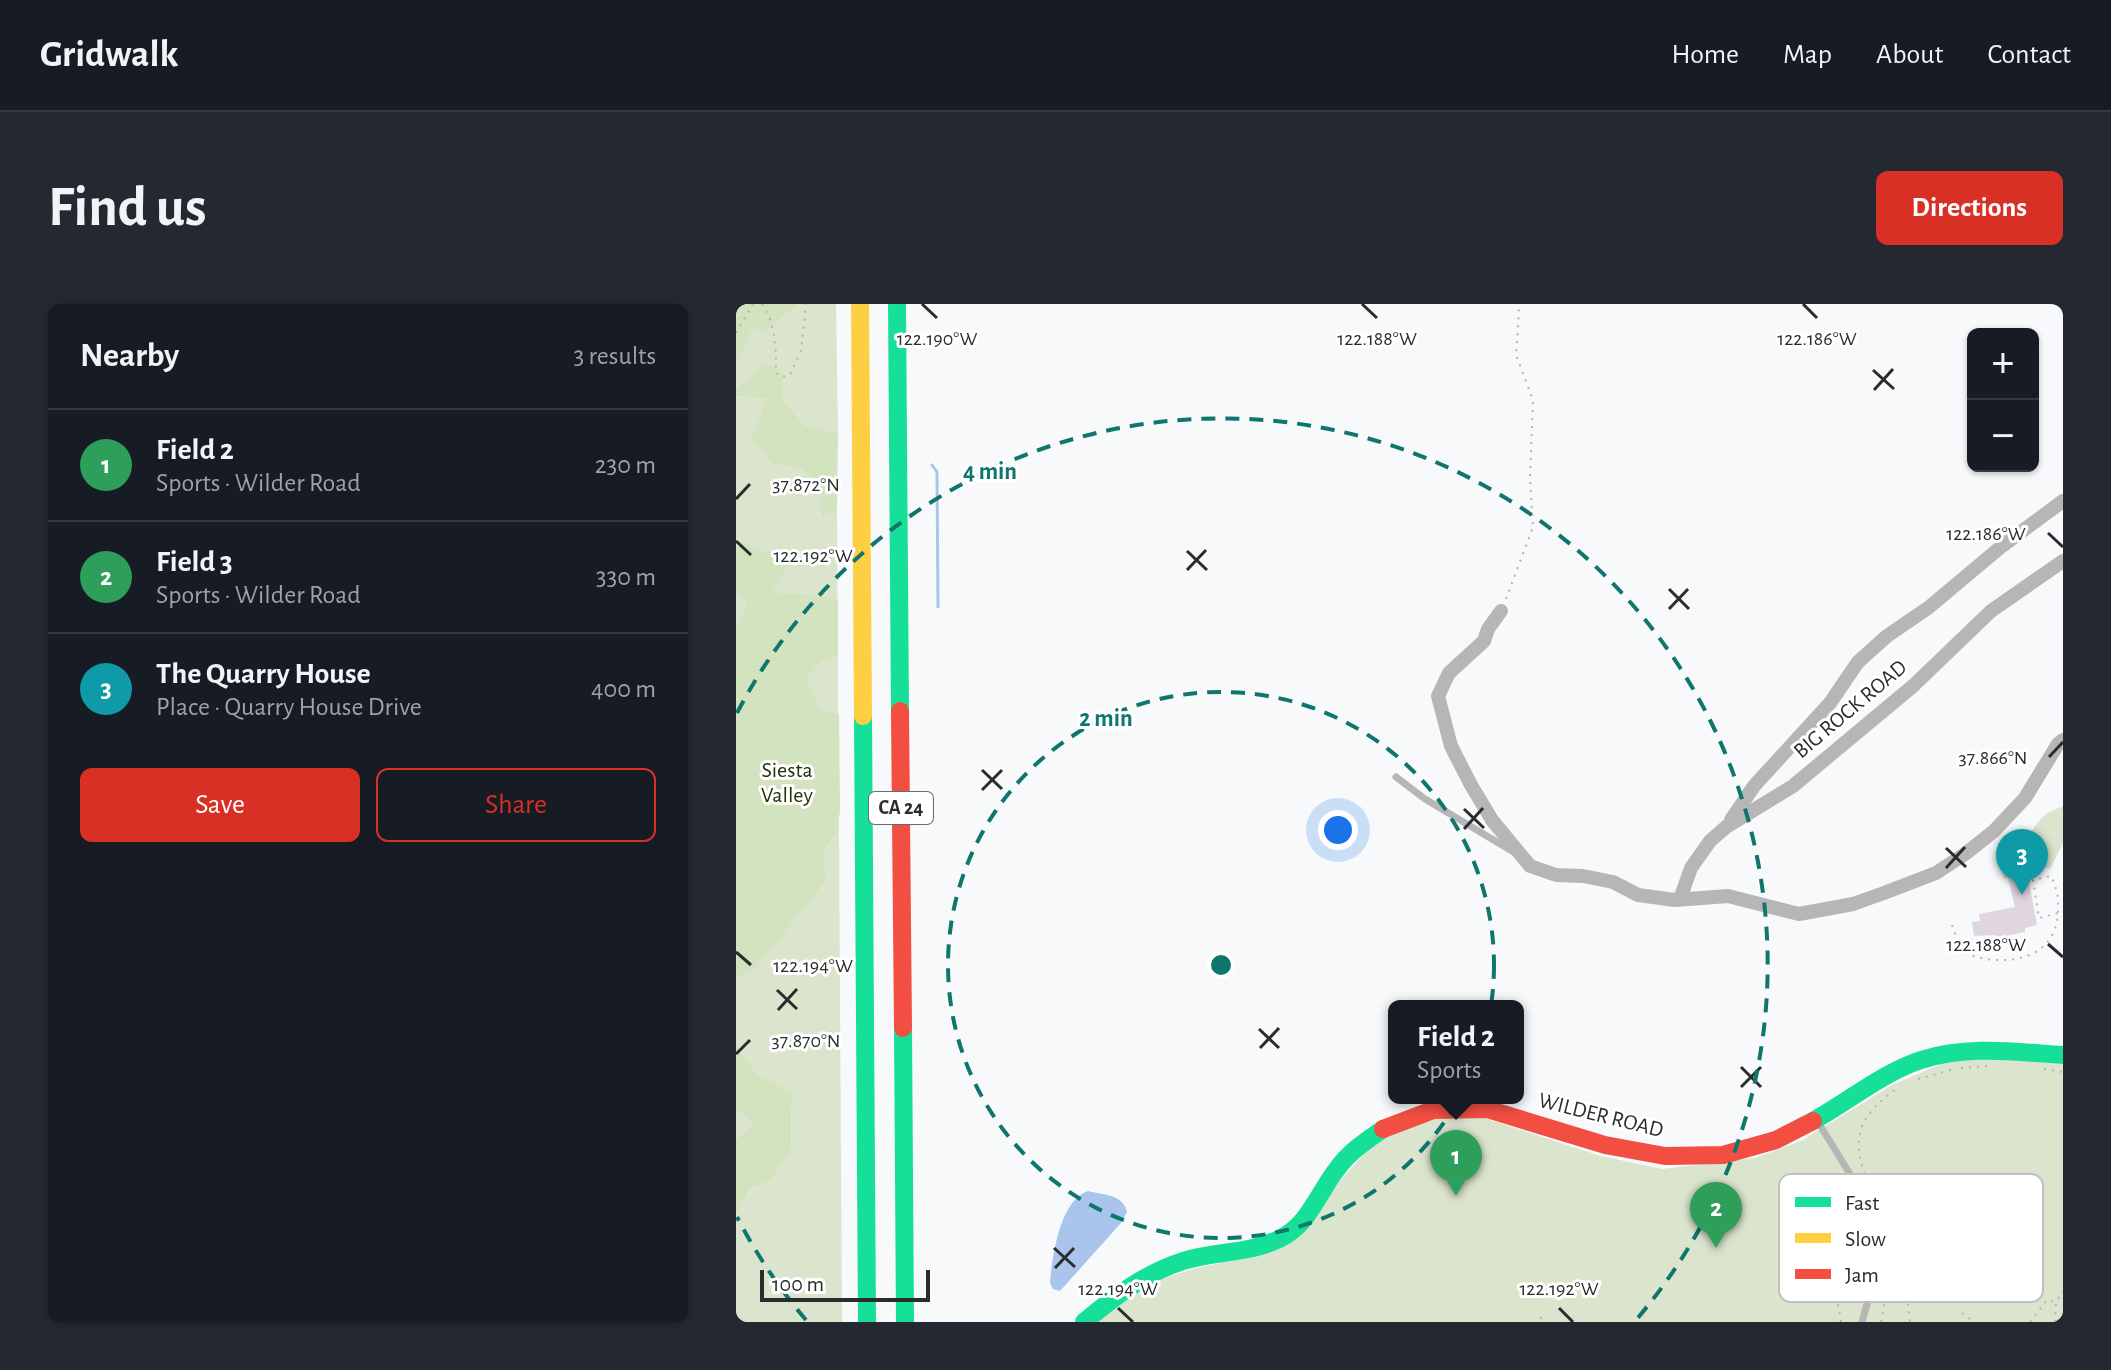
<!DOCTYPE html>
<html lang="en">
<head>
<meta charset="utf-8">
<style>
  body { margin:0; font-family:"Alegreya Sans",sans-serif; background:#242831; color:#f1f3f6 }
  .controls { position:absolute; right:24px; top:24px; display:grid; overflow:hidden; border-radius:12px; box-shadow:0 2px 6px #0004 }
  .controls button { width:72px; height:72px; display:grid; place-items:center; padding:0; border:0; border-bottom:2px solid #363941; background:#171b24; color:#f1f3f6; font:40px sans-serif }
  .scale { position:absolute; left:24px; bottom:20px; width:170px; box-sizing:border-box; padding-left:8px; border:4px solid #2a2c2d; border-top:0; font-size:22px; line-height:28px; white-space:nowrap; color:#2a2c2d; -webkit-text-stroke:6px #fff; paint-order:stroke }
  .you { position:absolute; left:602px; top:526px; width:28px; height:28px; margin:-20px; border:6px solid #fff; border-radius:50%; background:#1a73e8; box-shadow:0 0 0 12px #1a73e833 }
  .badge { display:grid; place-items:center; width:52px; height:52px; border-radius:50%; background:#d93025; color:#fff; font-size:26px; font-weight:700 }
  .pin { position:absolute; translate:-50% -66px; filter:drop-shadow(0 2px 4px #0008) }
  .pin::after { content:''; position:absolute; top:42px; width:28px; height:24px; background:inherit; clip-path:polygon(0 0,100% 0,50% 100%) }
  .popup { position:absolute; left:652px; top:696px; width:136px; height:104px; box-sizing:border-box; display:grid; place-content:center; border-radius:12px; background:#171b24; filter:drop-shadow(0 2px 6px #0005); font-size:26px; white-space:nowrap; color:#9ea1a6 }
  .popup b { font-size:30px; color:#f1f3f6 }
  .popup::after { content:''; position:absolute; left:50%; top:100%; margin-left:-16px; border:16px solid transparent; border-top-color:#171b24 }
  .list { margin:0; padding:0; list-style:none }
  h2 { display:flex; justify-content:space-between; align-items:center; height:104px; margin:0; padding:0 32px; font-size:34px }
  h2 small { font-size:26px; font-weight:400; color:#9ea1a6 }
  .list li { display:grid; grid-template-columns:52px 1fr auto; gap:24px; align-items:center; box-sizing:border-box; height:112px; padding:0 32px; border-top:2px solid #363941 }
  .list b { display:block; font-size:30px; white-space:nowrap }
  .list p { margin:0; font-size:26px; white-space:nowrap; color:#9ea1a6 }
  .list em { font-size:26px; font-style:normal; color:#9ea1a6 }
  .actions { display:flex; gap:16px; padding:24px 32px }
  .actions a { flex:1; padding:18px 0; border:2px solid #d93025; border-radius:12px; text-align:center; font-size:28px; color:#d93025 }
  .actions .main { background:#d93025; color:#fff }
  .map { position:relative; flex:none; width:1327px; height:1018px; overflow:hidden; border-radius:12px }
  header { display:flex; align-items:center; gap:48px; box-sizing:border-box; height:112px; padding:0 40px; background:#171b24; border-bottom:2px solid #363941 }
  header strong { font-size:38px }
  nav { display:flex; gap:44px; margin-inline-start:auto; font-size:28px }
  .intro { display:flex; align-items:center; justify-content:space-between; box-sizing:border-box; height:192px; padding:0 48px }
  h1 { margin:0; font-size:56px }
  .button { padding:20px 36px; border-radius:12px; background:#d93025; color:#fff; font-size:28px; font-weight:700 }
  main { display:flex; gap:48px; padding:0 48px }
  aside { flex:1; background:#171b24; border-radius:12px; box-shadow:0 2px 6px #0004 }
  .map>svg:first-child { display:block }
  .green { fill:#dbe5ce; fill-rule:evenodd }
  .forest { fill:#d3e2bf }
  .water { fill:#a9c5ed }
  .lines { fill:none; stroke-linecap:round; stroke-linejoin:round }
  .stream { stroke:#a9c5ed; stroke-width:3 }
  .building { fill:#e0d6e0 }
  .path { stroke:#b4b4b5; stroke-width:2; stroke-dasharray:2 6; stroke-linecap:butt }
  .lane { stroke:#b6b6b6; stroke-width:7 }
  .street { stroke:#b6b6b6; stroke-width:14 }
  .fast { stroke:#16e098; stroke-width:18 }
  .slow { stroke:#ffcf43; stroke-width:18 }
  .jam { stroke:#f24e42; stroke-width:18 }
  .ticks { fill:none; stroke:#2a2c2d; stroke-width:3 }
  .ring { fill:none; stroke:#0f766e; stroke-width:4; stroke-dasharray:14 10 }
  .labels { text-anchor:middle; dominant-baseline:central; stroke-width:6; stroke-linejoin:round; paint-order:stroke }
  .shield { fill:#fff; stroke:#6a6b6c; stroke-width:2 }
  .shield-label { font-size:20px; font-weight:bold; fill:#2a2c2d }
  .street-label { font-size:22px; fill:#2a2c2d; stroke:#fff }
  .park-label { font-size:22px; fill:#223100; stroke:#fff }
  .key { fill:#fff; stroke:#bfc0c0; stroke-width:2 }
  .key-label { font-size:22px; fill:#2a2c2d }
  .ticks-label { font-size:20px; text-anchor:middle; fill:#2a2c2d; stroke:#fff; stroke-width:6; stroke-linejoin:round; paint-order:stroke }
  .centre { fill:#0f766e; stroke:#fff; stroke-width:4 }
  .ring-label { font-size:24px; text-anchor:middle; font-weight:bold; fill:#0f766e; stroke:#fff; stroke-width:6; stroke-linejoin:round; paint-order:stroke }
</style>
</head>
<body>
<header>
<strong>Gridwalk</strong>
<nav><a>Home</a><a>Map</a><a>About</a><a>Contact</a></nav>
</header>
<div class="intro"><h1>Find us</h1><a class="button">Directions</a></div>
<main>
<aside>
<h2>Nearby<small>3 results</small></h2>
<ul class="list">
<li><span class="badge" style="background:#2e9e5b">1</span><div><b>Field 2</b><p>Sports · Wilder Road</p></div><em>230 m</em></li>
<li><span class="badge" style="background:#2e9e5b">2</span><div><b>Field 3</b><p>Sports · Wilder Road</p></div><em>330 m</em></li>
<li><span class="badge" style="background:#0f9aa8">3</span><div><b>The Quarry House</b><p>Place · Quarry House Drive</p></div><em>400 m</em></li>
</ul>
<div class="actions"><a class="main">Save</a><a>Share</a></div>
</aside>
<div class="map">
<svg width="1327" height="1018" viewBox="0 0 1327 1018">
  <rect width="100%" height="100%" fill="#f7f9fb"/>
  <!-- green -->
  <g class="green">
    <polygon points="63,0 100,0 102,129 69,121 47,96 11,77 0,83 0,62 17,22 27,30"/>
    <path d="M0,92L33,95L37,160L66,165L82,180L85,214L101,207L106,1018H0V912L14,885L34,877L55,847L56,789L0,835V252L62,244L27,248L7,237L0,243ZM100,530L87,549L91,576L22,661L43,588Z"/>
    <path d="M1327,502V539L1314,565C1309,563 1301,561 1296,557C1281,545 1299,520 1309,511C1314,507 1321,505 1327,502Z"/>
    <polygon points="1274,755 1327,759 1327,1018 362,1018 379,1001 414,979 460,964 516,953 549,939 636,841 668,824 699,815 742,812 865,852 926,865 1019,854 1065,837 1156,781 1212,757"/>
  </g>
  <!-- forest -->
  <g class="forest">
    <polygon points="0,0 63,0 27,30 17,23 0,62"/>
    <polygon points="29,58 47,70 47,96 69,121 102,129 101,207 85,214 82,180 66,165 37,160 14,134 32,95 0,92 0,83 11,77"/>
    <polygon points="7,237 27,248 63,244 36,289 84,291 102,297 102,351 86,357 69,375 86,406 103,411 104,508 100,530 87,549 91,576 21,663 0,674 0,324 12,298 0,289 0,243"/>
    <polygon points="0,742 20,770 56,788 55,847 34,877 14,885 0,912 0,835 18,820 0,805"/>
  </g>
  <!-- water -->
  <path class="water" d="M352,887C368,891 387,890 391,908L385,919L324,987L317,985L314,979C316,953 324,896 352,887Z"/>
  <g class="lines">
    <!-- stream -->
    <polyline class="stream" points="196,161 201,168 202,303"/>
  </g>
  <!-- building -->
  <polygon class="building" points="1285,558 1289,579 1293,578 1301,621 1289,624 1289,628 1260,634 1260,631 1238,632 1236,618 1244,617 1243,610 1279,603 1272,574 1268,575 1266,561"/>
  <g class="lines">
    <!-- path -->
    <g class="path">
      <path d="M26,0C40,20 40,46 40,69L46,73L54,71L65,47L70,0"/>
      <polyline points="0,29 17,0"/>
      <polyline points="770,295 797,223 794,173 797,96 780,51 783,7 781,0"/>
      <path d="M1216,621L1226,648C1264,664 1320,659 1322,608C1323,594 1321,585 1315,572L1297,576L1303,614L1322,609"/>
      <polyline points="1225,764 1254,762"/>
      <polyline points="1308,765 1327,768"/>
      <polyline points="1182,775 1215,766"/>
      <polyline points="1143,960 1159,963 1170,981 1174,1018"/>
      <polyline points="1226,1009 1238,1018"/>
      <polyline points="805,1013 805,1018"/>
      <path d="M1105,1018C1103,997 1093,982 1104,962L1117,958L1124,959"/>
      <path d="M1145,1018C1151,989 1154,961 1149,932C1138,870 1089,833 1162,784"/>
      <polyline points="1294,1018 1311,996 1320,998"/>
      <polyline points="1319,1018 1320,998 1327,987"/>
    </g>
    <!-- lane -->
    <g class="lane">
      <polyline points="660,473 689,495 776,547"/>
      <polyline points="1082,818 1117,875 1131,917 1135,940 1135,986 1126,1018"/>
    </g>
    <!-- street -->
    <g class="street">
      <polyline points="765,307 752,325 748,337 713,369 702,392 715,442 735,481 756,516 794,562 820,571 847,572 877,578 902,591 939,596 992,592 1063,610 1117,600 1148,589 1200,569 1229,550 1258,527 1289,494 1322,440 1327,436"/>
      <polyline points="995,516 1018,482 1094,399 1122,358 1151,332 1192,304 1266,242 1327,197"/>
      <polyline points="944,595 955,564 974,537 990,523 1057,482 1177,382 1255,307 1327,257"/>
    </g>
    <!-- fast -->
    <g class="fast">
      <polyline points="161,0 164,407"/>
      <polyline points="127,412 131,1018"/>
      <polyline points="167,724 169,1018"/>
      <path d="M1077,817C1113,797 1146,769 1185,756C1232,741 1279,748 1327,751"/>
      <path d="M348,1018C378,993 409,969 447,957C478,947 513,950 543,935C573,921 582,889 601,865C613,848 631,836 647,825"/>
    </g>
    <!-- slow -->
    <polyline class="slow" points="124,0 127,412"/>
    <!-- jam -->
    <g class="jam">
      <polyline points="164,407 167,724"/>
      <polyline points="647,825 697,806 751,805 869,841 929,852 987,851 1040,836 1077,817"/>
    </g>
  </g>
  <!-- ticks -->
  <path class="ticks" d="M186,0L201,14M626,0L641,14M1067,0L1081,14M1137,66L1158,85M1138,86L1157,65M0,195L14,180M1312,229L1327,243M0,237L15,251M451,247L471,266M451,266L470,246M933,285L953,305M933,305L952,285M1313,453L1327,438M246,466L266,485M246,486L266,466M728,505L748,524M728,525L747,504M1210,544L1230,563M1210,564L1229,543M1312,640L1327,653M0,648L15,661M41,686L61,705M42,706L61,685M523,725L543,744M524,744L543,724M0,750L14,736M1005,763L1025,783M1005,783L1025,763M318,944L339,963M319,964L338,944M382,1004L397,1018M823,1004L837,1018"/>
  <!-- distance rings -->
  <g class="ring">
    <circle cx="485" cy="661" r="273"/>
    <path d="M70 1016A546 546 0 0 1 1 913M1 409A546 546 0 1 1 900 1016"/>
  </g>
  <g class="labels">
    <!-- shield labels -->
    <rect class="shield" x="133" y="488" width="64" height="32" rx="6"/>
    <g class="shield-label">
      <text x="165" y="504">CA 24</text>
    </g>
    <!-- street labels -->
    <g class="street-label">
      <text transform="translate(1114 405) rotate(-40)">BIG ROCK ROAD</text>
      <text transform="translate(865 811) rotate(14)">WILDER ROAD</text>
    </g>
    <!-- park labels -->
    <g class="park-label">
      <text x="51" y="466">Siesta<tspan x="51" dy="25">Valley</tspan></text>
    </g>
  </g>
  <!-- legend -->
  <rect x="1043" y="870" width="264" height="128" rx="12" class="key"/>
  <rect x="1059" y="893" width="36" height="10" fill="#16e098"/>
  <rect x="1059" y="929" width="36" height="10" fill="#ffcf43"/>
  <rect x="1059" y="965" width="36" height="10" fill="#f24e42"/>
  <g class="key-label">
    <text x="1109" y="906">Fast</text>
    <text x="1109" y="942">Slow</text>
    <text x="1109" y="978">Jam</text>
  </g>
  <g class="ticks-label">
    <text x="201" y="41">122.190°W</text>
    <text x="641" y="41">122.188°W</text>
    <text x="1081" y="41">122.186°W</text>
    <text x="70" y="187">37.872°N</text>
    <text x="1250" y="236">122.186°W</text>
    <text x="77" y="258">122.192°W</text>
    <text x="1257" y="460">37.866°N</text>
    <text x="1250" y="647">122.188°W</text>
    <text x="77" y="668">122.194°W</text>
    <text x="70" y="743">37.870°N</text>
    <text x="382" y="991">122.194°W</text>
    <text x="823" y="991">122.192°W</text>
  </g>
  <circle cx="485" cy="661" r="12" class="centre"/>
  <g class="ring-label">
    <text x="254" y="175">4 min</text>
    <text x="370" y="422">2 min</text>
  </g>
</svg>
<div class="controls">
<button>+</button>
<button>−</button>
</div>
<div class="scale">100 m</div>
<div class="you"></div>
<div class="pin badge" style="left:720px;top:892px;background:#2e9e5b">1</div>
<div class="popup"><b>Field 2</b>Sports</div>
<div class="pin badge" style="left:980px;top:944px;background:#2e9e5b">2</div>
<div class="pin badge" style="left:1286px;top:591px;background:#0f9aa8">3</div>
</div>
</main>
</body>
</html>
